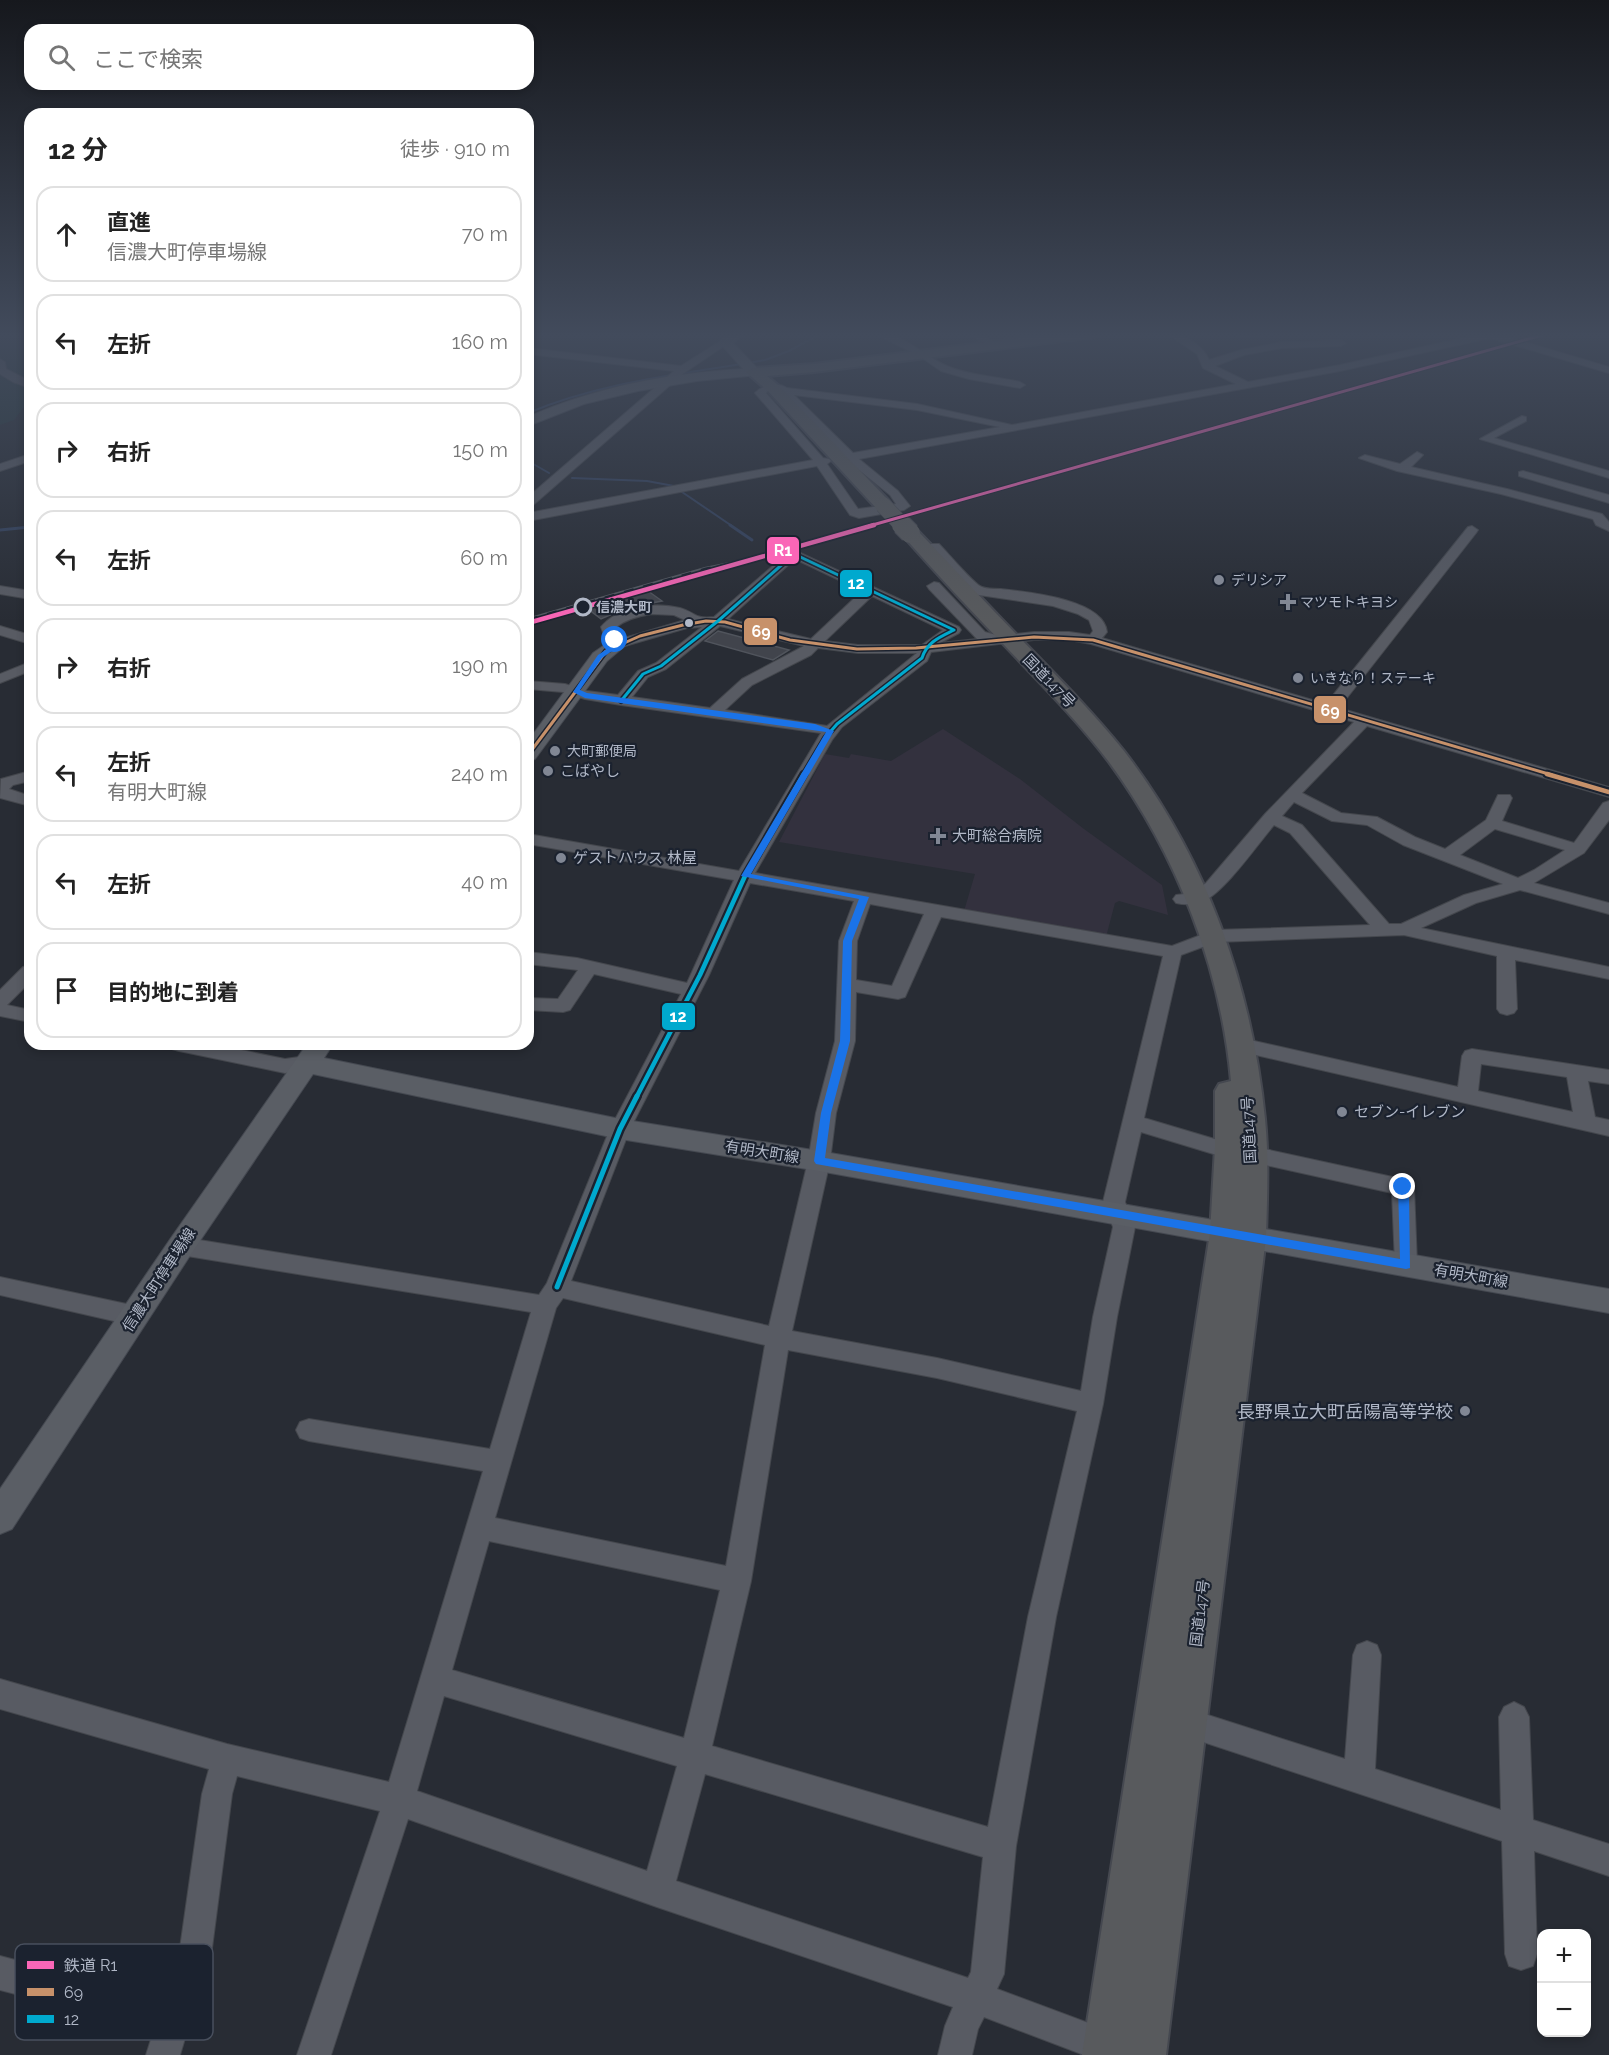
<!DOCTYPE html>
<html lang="ja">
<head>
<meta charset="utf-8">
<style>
  body { margin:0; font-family:Raleway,"Noto Sans JP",sans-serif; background:#f2f2f2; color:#222 }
  .controls { position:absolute; right:18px; bottom:18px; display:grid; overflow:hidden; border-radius:12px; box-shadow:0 3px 9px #0003 }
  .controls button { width:54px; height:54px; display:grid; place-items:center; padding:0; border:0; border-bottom:2px solid #e0e0e0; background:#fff; color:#222; font:30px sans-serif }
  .stop { position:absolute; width:18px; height:18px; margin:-14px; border:4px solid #1a73e8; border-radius:50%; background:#fff }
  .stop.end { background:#1a73e8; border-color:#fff; box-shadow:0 2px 6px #0008 }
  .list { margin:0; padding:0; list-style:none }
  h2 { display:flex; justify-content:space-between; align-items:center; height:78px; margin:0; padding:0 24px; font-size:26px }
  h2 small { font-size:20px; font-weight:400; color:#767676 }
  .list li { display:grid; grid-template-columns:39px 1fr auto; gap:18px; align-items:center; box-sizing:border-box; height:96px; margin:0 12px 12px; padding:0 12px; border:2px solid #e0e0e0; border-radius:18px }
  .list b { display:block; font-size:22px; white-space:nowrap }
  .list p { margin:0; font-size:20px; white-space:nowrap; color:#767676 }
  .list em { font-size:20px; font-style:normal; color:#767676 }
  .icon { flex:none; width:33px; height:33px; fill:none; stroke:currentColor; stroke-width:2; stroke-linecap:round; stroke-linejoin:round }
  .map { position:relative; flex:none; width:1609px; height:2055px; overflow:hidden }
  .search { position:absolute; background:#fff; box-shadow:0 3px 9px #0003; left:24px; top:24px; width:510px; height:66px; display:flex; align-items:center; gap:15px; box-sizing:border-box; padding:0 21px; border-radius:18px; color:#767676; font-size:22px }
  .panel { position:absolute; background:#fff; box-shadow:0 3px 9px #0003; left:24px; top:108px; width:510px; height:942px; border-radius:18px }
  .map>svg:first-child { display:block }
  .medical { fill:#33313e }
  .green { fill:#25363a }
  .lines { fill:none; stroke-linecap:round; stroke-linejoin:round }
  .stream-far1 { stroke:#35435e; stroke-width:2 }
  .stream { stroke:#35435e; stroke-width:3 }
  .building { fill:#41444c; stroke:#50545c; stroke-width:1.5 }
  .minor-casing { stroke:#44474d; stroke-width:2 }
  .major-casing { stroke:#454951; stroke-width:2 }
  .highway-casing { stroke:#454850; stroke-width:4 }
  .minor { fill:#585b63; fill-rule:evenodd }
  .major { fill:#5a5e65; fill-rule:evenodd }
  .highway { fill:#585a5d; fill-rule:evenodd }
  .rail-casing { stroke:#565a61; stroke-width:4.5 }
  .rail { stroke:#1b222f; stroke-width:3; stroke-dasharray:10; stroke-linecap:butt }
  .highway-bridge-far1-casing { stroke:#454850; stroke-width:17; stroke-linecap:butt }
  .highway-bridge-casing { stroke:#454850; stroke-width:22; stroke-linecap:butt }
  .highway-bridge-far1 { stroke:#585a5d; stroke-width:16 }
  .highway-bridge { stroke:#585a5d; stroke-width:20 }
  .bus-1-far1-casing { stroke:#1b222f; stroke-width:6 }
  .bus-1-casing { stroke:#1b222f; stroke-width:9 }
  .bus-2-far2-casing { stroke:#1b222f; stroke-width:6 }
  .bus-2-far1-casing { stroke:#1b222f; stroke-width:9 }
  .bus-2-casing { stroke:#1b222f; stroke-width:10 }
  .bus-1-far1 { stroke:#c7916a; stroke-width:3 }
  .bus-1 { stroke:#c7916a; stroke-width:4.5 }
  .bus-2-far2 { stroke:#00a9ce; stroke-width:3 }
  .bus-2-far1 { stroke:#00a9ce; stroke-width:4.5 }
  .bus-2 { stroke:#00a9ce; stroke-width:5 }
  .rail-1-far1-casing { stroke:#1b222f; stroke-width:5 }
  .rail-1-casing { stroke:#1b222f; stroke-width:8 }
  .rail-1-far1 { stroke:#fa66b7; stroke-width:3 }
  .rail-1 { stroke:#fa66b7; stroke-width:4.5 }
  .route { fill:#1a73e8 }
  .poi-dot { fill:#818794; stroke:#1b222f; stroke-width:2 }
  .stop-dot { fill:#1b222f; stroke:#b1b8c7; stroke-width:3 }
  .bus-dot { fill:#b1b8c7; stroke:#1b222f; stroke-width:2 }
  .labels { text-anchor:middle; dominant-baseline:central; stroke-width:4.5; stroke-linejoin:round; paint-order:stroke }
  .far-poi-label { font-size:14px; fill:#b1b8c7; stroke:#1b222f; text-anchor:start }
  .far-stop-label { font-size:14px; font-weight:bold; fill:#b1b8c7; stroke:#1b222f; text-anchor:start }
  .street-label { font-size:15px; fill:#b1b8c7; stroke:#1b222f }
  .poi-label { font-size:15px; fill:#b1b8c7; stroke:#1b222f; text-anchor:start }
  .near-poi-label { font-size:18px; fill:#b1b8c7; stroke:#1b222f; text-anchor:end }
  .key { fill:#1b222f; stroke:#484f5d; stroke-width:1.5 }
  .key-label { font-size:16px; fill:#b1b8c7 }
  .line-badge { stroke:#1b222f; stroke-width:2 }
  .badge-label { font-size:16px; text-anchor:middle; font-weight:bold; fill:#fff }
</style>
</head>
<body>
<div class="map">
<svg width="1609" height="2055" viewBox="0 0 1609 2055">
  <rect width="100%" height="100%" fill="#282c34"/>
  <!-- medical -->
  <polygon class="medical" points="943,729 1020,779 1084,829 1162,885 1168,915 1119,901 1115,903 1106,937 964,911 975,874 779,842 825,754 849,758 851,754 891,761"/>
  <!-- green -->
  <polygon class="green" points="0,333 30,333 30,406 23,408 14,420 0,425"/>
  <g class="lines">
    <!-- stream-far1 -->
    <g class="stream-far1">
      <path d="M528,413C603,381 686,374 765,360L789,351L822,333"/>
      <polyline points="528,461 549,473"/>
      <polyline points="572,478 647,481 674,486"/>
      <polyline points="682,492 732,526"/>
    </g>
    <!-- stream -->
    <g class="stream">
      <polyline points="730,525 752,540"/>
      <polyline points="0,530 30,527"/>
    </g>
  </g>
  <!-- building -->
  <g class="building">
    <polygon points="648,591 662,601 626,608 601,619 588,609"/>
    <polygon points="718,631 789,650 773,660 705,641"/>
  </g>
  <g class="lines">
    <defs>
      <g id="minor">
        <path d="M873,333C903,332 922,355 947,366C970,376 996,376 1020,382L1025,385L1020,388L969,379L941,371L918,355Z"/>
        <polygon points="965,333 978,333 997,343 989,345"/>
        <path d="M1166,333C1183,333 1203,345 1209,360L1241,350L1282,342L1341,340L1346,343L1341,346L1282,348L1244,355L1215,366L1248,382L1340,365L1486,333H1503L1501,335L1609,367V373L1490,338L1340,371L859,459L898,491L910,506L904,510L859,518L850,515L817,466L528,521V513L813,460L755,393C762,385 778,382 787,388L917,404L1012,425L1236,384L1203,368L1197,354ZM769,390L781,394L842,456V460L848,461L890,495L896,504L858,509L827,464L831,461L829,459L823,458L766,393ZM794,395L917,410L1000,427L853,453Z"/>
        <path d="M1233,333H1269C1261,338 1241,338 1233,333Z"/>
        <polygon points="722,340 730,342 684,373 532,506 528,507 528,497 674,371 528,354 528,348 681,366"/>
        <polygon points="0,359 5,362 6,369 30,381 30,388 13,382 0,374"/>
        <polygon points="1522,416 1526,417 1526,421 1494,438 1609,471 1609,478 1480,439"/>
        <polygon points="1417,452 1423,455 1411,467 1507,489 1602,514 1609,522 1609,531 1596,525 1593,519 1501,494 1397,471 1359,458 1365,455 1400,464"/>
        <polygon points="30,454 30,461 0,471 0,464"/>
        <polygon points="1523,471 1609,495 1609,503 1519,476 1519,472"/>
        <path d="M1472,526L1478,530L1476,533L1339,708L1609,787V797L1367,726L1302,793L1341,813L1377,817L1415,837L1445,849L1486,820L1498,795H1510L1512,798L1502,821L1574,843L1603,803L1609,801V820L1584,853L1534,883L1609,903V914L1520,890L1476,903L1421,928L1609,967V979L1515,960L1517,1009L1514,1013L1507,1015L1500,1013L1497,1009V956L1404,935L1216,942L1181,955L1144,1118L1238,1146L1241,1151L1238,1156L1230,1159L1141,1132L1125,1202L1135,1227L1117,1317L1103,1404L1056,1617L1016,1846L1004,1974L997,1989L1142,2043L1147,2055H1084L984,2017L978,2029L972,2055H938L945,2026L953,2007L657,1907L408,1819L331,2055H297L380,1811L237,1776L232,1794L212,1948L180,2055H146L154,2030L0,1990V1956L163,1999L180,1948L202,1794L209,1769L0,1709V1679L227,1744L389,1782L483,1471L309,1441L300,1438L296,1430L300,1422L309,1419L490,1449L531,1312L181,1255L173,1252L170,1246L173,1240L181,1237L539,1295L547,1283L610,1129L681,994L594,974L570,1010L563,1012L528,1010V998L558,999L578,970L528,964V952L577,958L687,983L734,880L528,844V834L739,871L821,733L621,705L585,699L563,692L528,689V681L565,684L587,691L618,695L638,671L656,663L702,627L687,628L618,648C610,646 603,635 601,627C618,606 655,602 680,608C697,613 693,619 714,617L790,551L794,550L959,627L961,630L959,633L940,643L977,639L929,589L927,586L934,582L939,583L985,632L1000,636L1034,632H1069L1090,635L1093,631L1089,620L1078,614L1053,606L972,594L931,550L929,547L931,544H939C947,552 975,585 982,587C987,589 995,589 1001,589C1027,592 1104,599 1107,632L1102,638L1326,704L1468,527ZM795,559L862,591L811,639L728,619ZM872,596L943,630L922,645H858L825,641ZM652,614L674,615L685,620L621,639L615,628C626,619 638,616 652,614ZM720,626L804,646L742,679L710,708L632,697L648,677L666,669ZM1034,640H1069L1091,644L1354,722L1265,814L1206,883L1193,893L1176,895L1173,899L1176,903C1184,905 1196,905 1204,901C1226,890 1257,845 1274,825L1290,833L1370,925L1214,930L1172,946L755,873L832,740L842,727L927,661L931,652ZM818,648L858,653H917L827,726L725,710L752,685L811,655ZM1294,802L1332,821L1367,825L1403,845L1503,884L1464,895L1401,924H1389L1302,825L1282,816ZM1495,829L1565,850L1534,870L1518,878L1460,855ZM750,883L854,901L839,941L835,1041L816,1113L808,1161L769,1326L571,1281L630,1129L709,975ZM870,904L924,914L892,986L856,980L857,941ZM941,917L1163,956L1103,1202L1113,1227L1093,1317L1081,1391L937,1358L792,1331L830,1161L836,1113L855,1041L856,992L898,999L905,997ZM563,1298L765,1345L726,1566L495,1518L556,1308ZM788,1350L937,1378L1077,1411L1028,1617L988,1827L712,1746L751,1581ZM489,1541L720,1590L684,1738L452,1670ZM444,1696L677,1766L647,1871L417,1791ZM705,1774L983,1857L971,1972L968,1978L676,1881Z"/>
        <polygon points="0,586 30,591 30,599 0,594"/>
        <polygon points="0,626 30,635 30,644 0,635"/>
        <polygon points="30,662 30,671 0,683 0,674"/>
        <polygon points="30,771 30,781 13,785 9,789 30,796 30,806 0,798 1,779"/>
        <polygon points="30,965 30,982 7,1005 30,1010 30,1022 0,1016 0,990 23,967"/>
        <path d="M1241,1038L1458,1087L1462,1056L1465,1051L1472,1049L1609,1070V1084L1588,1081L1595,1117L1609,1120V1136L1234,1050L1231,1045L1234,1040ZM1481,1064L1567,1077L1573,1112L1478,1091Z"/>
        <polygon points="169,1044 212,1044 285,1059 306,1056 313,1058 316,1063 313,1068 285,1073 179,1051 172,1049"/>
        <polygon points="1251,1146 1411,1181 1414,1187 1417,1264 1414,1270 1406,1273 1398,1270 1395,1264 1392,1193 1243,1160 1240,1154 1243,1148"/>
        <polygon points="0,1277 136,1306 144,1309 148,1316 144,1323 136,1326 0,1295"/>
        <polygon points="1367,1641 1377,1645 1381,1655 1375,1769 1501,1810 1499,1717 1504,1707 1514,1702 1524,1707 1529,1717 1533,1820 1609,1844 1609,1876 1534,1851 1537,1954 1533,1966 1521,1970 1509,1966 1505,1954 1502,1841 1176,1733 1171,1723 1176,1713 1186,1708 1345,1759 1353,1655 1357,1645"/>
      </g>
      <g id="major">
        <path d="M731,333H746L733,343L758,369L760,372L758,375L697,381L638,391L584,404L528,426V417C595,387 670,373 743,369L719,342Z"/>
        <polygon points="618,639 624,640 627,644 607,661 535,759 528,761 528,741 593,653 612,640"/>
        <polygon points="307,1044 333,1044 324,1058 620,1119 819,1151 1609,1289 1609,1313 819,1171 620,1139 313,1074 191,1254 12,1529 0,1534 0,1489 171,1238"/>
      </g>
      <g id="highway">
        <polygon points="1062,333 1102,333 1095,337 814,372 767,376 778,385 889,501 892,505 889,509 877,509 768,391 746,372 753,368 814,364"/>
        <path d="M910,528L916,529C950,564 983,600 1016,634C1053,672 1091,710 1124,751C1206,857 1252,987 1265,1119C1269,1158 1267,1198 1266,1237L1166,2055H1082L1210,1233L1215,1148V1091L1219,1084L1231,1081C1221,968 1176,853 1109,762C1078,721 1041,684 1006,647C971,611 937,574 904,537L901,533L904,529Z"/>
      </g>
    </defs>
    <!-- minor casing -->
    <use href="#minor" class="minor-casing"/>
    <!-- major casing -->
    <use href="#major" class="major-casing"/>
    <!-- highway casing -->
    <use href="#highway" class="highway-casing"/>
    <!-- minor -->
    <use href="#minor" class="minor"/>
    <!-- major -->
    <use href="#major" class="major"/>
    <!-- highway -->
    <use href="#highway" class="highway"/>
    <defs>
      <polyline id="rail" points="528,620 706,569 746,561"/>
    </defs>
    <!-- rail casing -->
    <use href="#rail" class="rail-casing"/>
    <!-- rail -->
    <use href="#rail" class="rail"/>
    <defs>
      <polyline id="highway-bridge-far1" points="883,505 903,526"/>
      <polyline id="highway-bridge" points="902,525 910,533"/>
    </defs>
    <!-- highway-bridge-far1 casing -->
    <use href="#highway-bridge-far1" class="highway-bridge-far1-casing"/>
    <!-- highway-bridge casing -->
    <use href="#highway-bridge" class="highway-bridge-casing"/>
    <!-- highway-bridge-far1 -->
    <use href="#highway-bridge-far1" class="highway-bridge-far1"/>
    <!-- highway-bridge -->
    <use href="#highway-bridge" class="highway-bridge"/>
    <defs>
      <polyline id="bus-1-far1" points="528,755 606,651 640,636 683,625 706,621 725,622 790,640 857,649 916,648 1034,637 1093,640 1552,775"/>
      <polyline id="bus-1" points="1547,774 1609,792"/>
      <path id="bus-2-far2" d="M621,701L643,674L661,666L718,621L794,554L954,630C940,637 927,642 922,658L837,724L825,738L803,775"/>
      <polyline id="bus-2-far1" points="636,1098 700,975 745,876 804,774"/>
      <polyline id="bus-2" points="557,1287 620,1129 637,1096"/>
    </defs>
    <!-- bus-1-far1 casing -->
    <use href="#bus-1-far1" class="bus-1-far1-casing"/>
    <!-- bus-1 casing -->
    <use href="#bus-1" class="bus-1-casing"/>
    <!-- bus-2-far2 casing -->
    <use href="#bus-2-far2" class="bus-2-far2-casing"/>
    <!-- bus-2-far1 casing -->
    <use href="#bus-2-far1" class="bus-2-far1-casing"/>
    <!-- bus-2 casing -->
    <use href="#bus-2" class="bus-2-casing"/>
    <!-- bus-1-far1 -->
    <use href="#bus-1-far1" class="bus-1-far1"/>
    <!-- bus-1 -->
    <use href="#bus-1" class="bus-1"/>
    <!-- bus-2-far2 -->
    <use href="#bus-2-far2" class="bus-2-far2"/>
    <!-- bus-2-far1 -->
    <use href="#bus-2-far1" class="bus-2-far1"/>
    <!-- bus-2 -->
    <use href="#bus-2" class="bus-2"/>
    <defs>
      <polyline id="rail-1-far1" points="869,526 1549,333"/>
      <polyline id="rail-1" points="528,623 874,525"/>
    </defs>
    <!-- rail-1-far1 casing -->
    <use href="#rail-1-far1" class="rail-1-far1-casing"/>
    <!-- rail-1 casing -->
    <use href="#rail-1" class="rail-1-casing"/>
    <!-- rail-1-far1 -->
    <use href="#rail-1-far1" class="rail-1-far1"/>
    <!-- rail-1 -->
    <use href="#rail-1" class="rail-1"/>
  </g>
  <!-- sky -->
  <linearGradient id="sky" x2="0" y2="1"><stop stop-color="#16181d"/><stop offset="0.54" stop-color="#424b5c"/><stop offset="1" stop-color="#424b5c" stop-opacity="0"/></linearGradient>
  <rect width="1609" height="621" fill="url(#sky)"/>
  <!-- route -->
  <polygon class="route" points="615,638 622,644 602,658 580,690 587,693 815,724 834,731 751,874 869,897 852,941 850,1041 831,1113 825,1158 1400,1259 1398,1187 1403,1183 1409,1187 1410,1268 1406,1269 816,1164 814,1161 821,1113 840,1041 843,941 859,899 741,876 826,732 585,698 573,692 598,655 614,644 611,640"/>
  <!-- markers -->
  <g class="poi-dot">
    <circle cx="1219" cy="580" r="6"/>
    <path d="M1285 593h6v6h6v6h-6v6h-6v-6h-6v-6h6z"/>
    <circle cx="1298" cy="678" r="6"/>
    <circle cx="555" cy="751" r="6"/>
    <circle cx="548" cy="771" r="6"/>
    <path d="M935 827h6v6h6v6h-6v6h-6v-6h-6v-6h6z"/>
    <circle cx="561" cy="858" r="6"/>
    <circle cx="1342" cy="1112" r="6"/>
    <circle cx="1465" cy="1411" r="6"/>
  </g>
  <circle class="stop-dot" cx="583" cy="607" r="8"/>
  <circle class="bus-dot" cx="689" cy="623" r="5"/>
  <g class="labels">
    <!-- far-poi labels -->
    <g class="far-poi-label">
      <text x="1231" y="580">デリシア</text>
      <text x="1300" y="602">マツモトキヨシ</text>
      <text x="1310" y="678">いきなり！ステーキ</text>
      <text x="567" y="751">大町郵便局</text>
    </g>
    <!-- far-stop labels -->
    <g class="far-stop-label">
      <text x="596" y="607">信濃大町</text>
    </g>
    <!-- street labels -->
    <g class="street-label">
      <text transform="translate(1049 681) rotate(46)">国道147号</text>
      <text transform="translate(1249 1130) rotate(-93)">国道147号</text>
      <text transform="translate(762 1152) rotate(9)">有明大町線</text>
      <text transform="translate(1471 1276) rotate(10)">有明大町線</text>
      <text transform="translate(159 1280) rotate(-57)">信濃大町停車場線</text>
      <text transform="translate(1200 1613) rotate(-83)">国道147号</text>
    </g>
    <!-- poi labels -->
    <g class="poi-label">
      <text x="560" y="771">こばやし</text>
      <text x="952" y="836">大町総合病院</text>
      <text x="573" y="858">ゲストハウス 林屋</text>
      <text x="1354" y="1112">セブン-イレブン</text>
    </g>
    <!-- near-poi labels -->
    <g class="near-poi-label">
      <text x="1453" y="1411">長野県立大町岳陽高等学校</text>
    </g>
  </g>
  <!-- legend -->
  <rect x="15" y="1944" width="198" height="96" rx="9" class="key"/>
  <rect x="27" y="1961" width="27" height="8" fill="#fa66b7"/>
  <rect x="27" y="1988" width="27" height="8" fill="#c7916a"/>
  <rect x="27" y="2015" width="27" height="8" fill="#00a9ce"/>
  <g class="key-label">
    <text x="64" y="1971">鉄道 R1</text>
    <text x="64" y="1998">69</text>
    <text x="64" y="2025">12</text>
  </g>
  <g class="line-badge">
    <rect x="766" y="536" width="34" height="29" rx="6" fill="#fa66b7"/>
    <rect x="839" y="569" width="34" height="29" rx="6" fill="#00a9ce"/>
    <rect x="743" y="617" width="35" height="29" rx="6" fill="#c7916a"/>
    <rect x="1313" y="695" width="34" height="29" rx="6" fill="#c7916a"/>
    <rect x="661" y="1002" width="35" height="29" rx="6" fill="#00a9ce"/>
  </g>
  <g class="badge-label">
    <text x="783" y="556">R1</text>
    <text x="856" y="589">12</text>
    <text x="761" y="637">69</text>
    <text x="1330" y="716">69</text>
    <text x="678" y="1022">12</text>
  </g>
</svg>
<div class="controls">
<button>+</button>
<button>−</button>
</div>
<div class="stop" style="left:615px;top:640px"></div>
<div class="stop end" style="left:1403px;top:1187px"></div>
<div class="search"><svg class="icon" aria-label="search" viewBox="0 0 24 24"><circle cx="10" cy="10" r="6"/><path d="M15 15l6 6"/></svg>ここで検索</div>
<section class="panel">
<h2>12 分<small>徒歩 · 910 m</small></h2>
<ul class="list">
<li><svg class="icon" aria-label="ahead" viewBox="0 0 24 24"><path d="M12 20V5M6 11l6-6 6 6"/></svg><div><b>直進</b><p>信濃大町停車場線</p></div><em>70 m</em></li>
<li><svg class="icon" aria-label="left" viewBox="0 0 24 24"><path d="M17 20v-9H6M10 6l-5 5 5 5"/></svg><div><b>左折</b></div><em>160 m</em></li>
<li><svg class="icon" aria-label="right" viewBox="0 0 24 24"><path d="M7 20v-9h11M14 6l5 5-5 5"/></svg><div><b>右折</b></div><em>150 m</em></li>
<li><svg class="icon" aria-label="left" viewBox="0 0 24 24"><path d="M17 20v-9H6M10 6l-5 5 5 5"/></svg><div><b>左折</b></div><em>60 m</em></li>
<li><svg class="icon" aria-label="right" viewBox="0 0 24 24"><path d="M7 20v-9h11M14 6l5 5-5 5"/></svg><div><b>右折</b></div><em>190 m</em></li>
<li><svg class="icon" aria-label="left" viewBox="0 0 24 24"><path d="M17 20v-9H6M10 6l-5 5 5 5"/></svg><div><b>左折</b><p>有明大町線</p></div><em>240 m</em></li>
<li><svg class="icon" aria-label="left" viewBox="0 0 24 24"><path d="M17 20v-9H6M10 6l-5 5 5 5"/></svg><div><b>左折</b></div><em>40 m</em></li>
<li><svg class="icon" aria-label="arrive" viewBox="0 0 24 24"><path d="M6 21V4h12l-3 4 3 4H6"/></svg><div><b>目的地に到着</b></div></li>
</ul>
</section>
</div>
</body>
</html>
